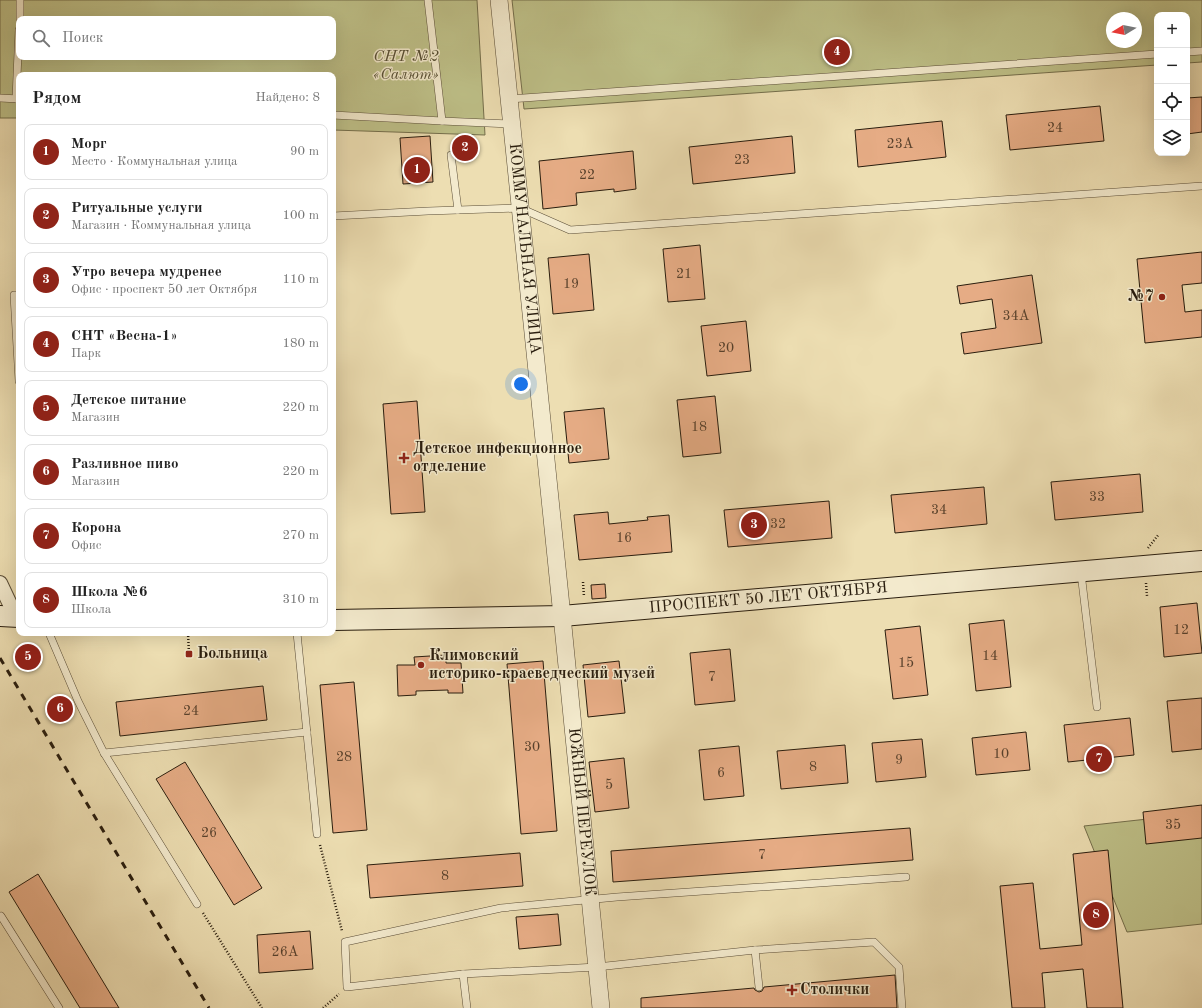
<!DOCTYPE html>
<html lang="ru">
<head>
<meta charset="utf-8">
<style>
  body { margin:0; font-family:"Old Standard TT",serif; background:#f6f6f6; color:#222 }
  .controls { position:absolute; right:12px; top:12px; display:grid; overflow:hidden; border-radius:8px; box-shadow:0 4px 16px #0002 }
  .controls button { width:36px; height:36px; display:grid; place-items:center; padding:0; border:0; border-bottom:1px solid #e0e0e0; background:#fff; color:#222; font:20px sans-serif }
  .compass { position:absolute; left:1106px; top:12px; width:36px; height:36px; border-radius:50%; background:#fff; box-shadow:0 4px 16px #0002; rotate:260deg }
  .you { position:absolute; left:521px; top:384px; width:14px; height:14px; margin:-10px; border:3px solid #fff; border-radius:50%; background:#1a73e8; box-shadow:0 0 0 6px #1a73e833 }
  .badge { display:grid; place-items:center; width:26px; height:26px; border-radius:50%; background:#8f2418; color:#fff; font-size:13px; font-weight:700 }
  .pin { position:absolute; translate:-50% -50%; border:2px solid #fff; box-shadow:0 1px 4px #0006 }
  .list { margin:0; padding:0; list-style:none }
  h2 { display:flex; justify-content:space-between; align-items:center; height:52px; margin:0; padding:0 16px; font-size:17px }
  h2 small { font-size:13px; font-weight:400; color:#767676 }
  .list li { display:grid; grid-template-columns:26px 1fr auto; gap:12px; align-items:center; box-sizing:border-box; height:56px; margin:0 8px 8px; padding:0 8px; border:1px solid #e0e0e0; border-radius:8px }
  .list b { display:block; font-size:15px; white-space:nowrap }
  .list p { margin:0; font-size:13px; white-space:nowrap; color:#767676 }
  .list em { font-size:13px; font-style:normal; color:#767676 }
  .icon { flex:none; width:22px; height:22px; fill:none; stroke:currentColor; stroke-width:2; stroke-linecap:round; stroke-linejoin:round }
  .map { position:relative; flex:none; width:1202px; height:1008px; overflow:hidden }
  .search { position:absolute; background:#fff; box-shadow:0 4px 16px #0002; left:16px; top:16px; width:320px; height:44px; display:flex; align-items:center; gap:10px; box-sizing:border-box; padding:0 14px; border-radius:8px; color:#767676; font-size:15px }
  .panel { position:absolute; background:#fff; box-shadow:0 4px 16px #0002; left:16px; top:72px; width:320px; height:564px; border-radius:8px }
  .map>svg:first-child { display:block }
  .green { fill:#bec088; stroke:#746e4b; fill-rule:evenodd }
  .building { fill:#e6ac85; stroke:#291d0e }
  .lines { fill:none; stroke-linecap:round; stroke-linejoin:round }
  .service-casing { stroke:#5a4d37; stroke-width:8 }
  .minor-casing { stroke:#5a4d37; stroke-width:16 }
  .tertiary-casing { stroke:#5a4d37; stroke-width:18 }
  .secondary-casing { stroke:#291d0e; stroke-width:22 }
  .path { stroke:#291d0e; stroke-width:2.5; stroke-dasharray:1 2; stroke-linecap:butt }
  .service { stroke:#f3eacd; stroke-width:7 }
  .minor { stroke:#f3eacd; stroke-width:14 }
  .tertiary { stroke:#f3eacd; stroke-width:17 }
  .secondary { stroke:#f3eacd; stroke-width:20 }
  .rail { stroke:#291d0e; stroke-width:3; stroke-dasharray:7 7; stroke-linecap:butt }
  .poi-dot { fill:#8f2418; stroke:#f3eacd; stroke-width:1.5 }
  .labels { text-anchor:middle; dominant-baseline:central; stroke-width:3; stroke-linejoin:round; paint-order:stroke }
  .number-label { font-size:14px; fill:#58412c }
  .park-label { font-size:16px; font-style:italic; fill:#564e33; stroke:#f3eacd }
  .street-label { font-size:16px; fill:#291d0e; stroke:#f3eacd }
  .poi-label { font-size:16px; font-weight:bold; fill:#291d0e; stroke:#f3eacd; text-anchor:start }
</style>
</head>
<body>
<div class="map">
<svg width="1202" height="1008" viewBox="0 0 1202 1008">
  <rect width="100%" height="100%" fill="#eddeb2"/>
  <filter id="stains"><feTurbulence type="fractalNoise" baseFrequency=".005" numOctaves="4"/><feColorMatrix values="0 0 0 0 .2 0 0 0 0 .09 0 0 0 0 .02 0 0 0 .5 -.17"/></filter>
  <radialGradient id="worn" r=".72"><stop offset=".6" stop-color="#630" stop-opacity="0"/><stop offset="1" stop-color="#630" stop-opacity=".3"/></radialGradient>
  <!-- green -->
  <g class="green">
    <path d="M0,0H477L485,135L333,130V75H19V118H0ZM19,19H333V57H19Z"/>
    <path d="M512,0H1202V62L1187,63V15H1157V65L524,109ZM1112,18H1136V42H1112Z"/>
    <polygon points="1202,813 1202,924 1127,932 1084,826"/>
  </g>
  <!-- building -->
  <g class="building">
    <polygon points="1202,97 1202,132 1187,134 1187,98"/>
    <polygon points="1100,106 1104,141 1010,150 1006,115"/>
    <polygon points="942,121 946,157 858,167 855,130"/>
    <polygon points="430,136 433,182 403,184 400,138"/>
    <polygon points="792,136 795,173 693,184 689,147"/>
    <polygon points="633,151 636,189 614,192 614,189 576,193 577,205 543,209 539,161"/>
    <polygon points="700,245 705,299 668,302 663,249"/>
    <polygon points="1202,252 1202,283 1182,285 1185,312 1202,310 1202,337 1145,343 1137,259"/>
    <polygon points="589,254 594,310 553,314 548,258"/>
    <polygon points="1032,275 1042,343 964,354 961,333 996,328 992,299 960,304 957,286"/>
    <polygon points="746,321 751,371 707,376 701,326"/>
    <polygon points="715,396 721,453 683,457 677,400"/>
    <polygon points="417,401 425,512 391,514 383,404"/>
    <polygon points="604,408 609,459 569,463 564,412"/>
    <polygon points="1140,474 1143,512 1055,520 1051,482"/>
    <polygon points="984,487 987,524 895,533 891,495"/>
    <polygon points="829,501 832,538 728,547 724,510"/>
    <polygon points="608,512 609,524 648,520 647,517 669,515 672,552 579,560 574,515"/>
    <polygon points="605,584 606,598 592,599 591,585"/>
    <polygon points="1197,603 1202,653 1164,657 1160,607"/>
    <polygon points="1004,620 1011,687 976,691 969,624"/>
    <polygon points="920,626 928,695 893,699 885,630"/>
    <polygon points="730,649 735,701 695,705 690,653"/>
    <polygon points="446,655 446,663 461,663 463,693 448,693 448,690 416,691 416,695 398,696 397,665 415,665 414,657"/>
    <polygon points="543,661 557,831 521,834 507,664"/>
    <polygon points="619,661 625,713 588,717 583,665"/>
    <polygon points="354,682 367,830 333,833 320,685"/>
    <polygon points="263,686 267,720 120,736 116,702"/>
    <polygon points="1202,698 1202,749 1172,752 1167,701"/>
    <polygon points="1130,718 1134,755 1068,762 1064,725"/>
    <polygon points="1026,732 1030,770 976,775 972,738"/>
    <polygon points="922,739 926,777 876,782 872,743"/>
    <polygon points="845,745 848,783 781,789 777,751"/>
    <polygon points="739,746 744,796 704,800 699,750"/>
    <polygon points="624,758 629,808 595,812 589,762"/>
    <polygon points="185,762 262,888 234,905 156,779"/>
    <polygon points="1202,805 1202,838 1146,844 1143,812"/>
    <polygon points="910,828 913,860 613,882 611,851"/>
    <polygon points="1108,850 1123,1008 1087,1008 1083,969 1042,973 1045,1008 1012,1008 1000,886 1033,883 1040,949 1082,945 1073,854"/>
    <polygon points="520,853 523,886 370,898 367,865"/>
    <polygon points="38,874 119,1008 80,1008 9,892"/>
    <polygon points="558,914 561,945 519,949 516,917"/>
    <polygon points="310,931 313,969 259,973 257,935"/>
    <polygon points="895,975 897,1008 641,1008 641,998 754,988 755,990 759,992 762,991 764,987"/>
  </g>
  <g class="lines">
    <defs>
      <g id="service">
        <polyline points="428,0 442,121 512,124"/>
        <polyline points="20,19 20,0"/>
        <polyline points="1187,52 1202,51"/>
        <polyline points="0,98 19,99"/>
        <polyline points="16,99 19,30"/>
        <polyline points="509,99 1157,54"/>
        <polyline points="333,115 442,121"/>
        <polyline points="451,155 458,210"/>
        <polyline points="333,216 428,211 520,208 570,230 1202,186"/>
        <polyline points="19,295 14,295 19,381"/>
        <polyline points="1081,573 1097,707"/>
        <polyline points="49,633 78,701 104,753 197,904"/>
        <polyline points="297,633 317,834"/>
        <polyline points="104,753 307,732"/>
        <polyline points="1,916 59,1008"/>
        <polyline points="755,950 759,987"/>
        <polyline points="463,974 467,1008"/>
        <polyline points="902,1008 899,967 874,942 755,950 597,967 463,974 347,987 345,942 501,908 617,897 906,877"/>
      </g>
      <polyline id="minor" points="0,583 16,617"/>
      <g id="tertiary">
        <path id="s1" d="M499,0L562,616L601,1008"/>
      </g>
      <g id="secondary">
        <polyline points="0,616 19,617"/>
        <path id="s2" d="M333,620L562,616L1202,561"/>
      </g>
    </defs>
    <!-- service casing -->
    <use href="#service" class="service-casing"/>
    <!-- minor casing -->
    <use href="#minor" class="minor-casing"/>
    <!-- tertiary casing -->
    <use href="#tertiary" class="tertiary-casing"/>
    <!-- secondary casing -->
    <use href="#secondary" class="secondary-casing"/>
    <!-- path -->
    <g class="path">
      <polyline points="1148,548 1159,534"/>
      <polyline points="583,582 584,597"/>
      <polyline points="1146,583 1147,596"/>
      <polyline points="188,633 189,654"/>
      <polyline points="320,845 342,931"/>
      <polyline points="203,913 262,1008"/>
      <polyline points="323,1008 339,994"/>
    </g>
    <!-- service -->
    <use href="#service" class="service"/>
    <!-- minor -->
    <use href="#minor" class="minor"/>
    <!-- tertiary -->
    <use href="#tertiary" class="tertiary"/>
    <!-- secondary -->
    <use href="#secondary" class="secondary"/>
    <!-- rail -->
    <polyline class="rail" points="0,658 209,1008"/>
  </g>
  <!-- markers -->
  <g class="poi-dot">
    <circle cx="1162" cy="297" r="4"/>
    <path d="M402 452h4v4h4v4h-4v4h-4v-4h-4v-4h4z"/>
    <rect x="185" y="650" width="8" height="8" rx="2"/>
    <circle cx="421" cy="665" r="4"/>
    <path d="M790 984h4v4h4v4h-4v4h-4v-4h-4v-4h4z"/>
  </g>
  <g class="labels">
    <!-- number labels -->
    <g class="number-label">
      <text x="1055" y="128">24</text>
      <text x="900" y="144">23А</text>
      <text x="742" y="160">23</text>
      <text x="587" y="175">22</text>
      <text x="684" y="274">21</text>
      <text x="571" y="284">19</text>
      <text x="1016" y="316">34А</text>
      <text x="726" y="348">20</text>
      <text x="699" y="427">18</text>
      <text x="1097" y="497">33</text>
      <text x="939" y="510">34</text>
      <text x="778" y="524">32</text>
      <text x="624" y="538">16</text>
      <text x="1181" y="630">12</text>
      <text x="990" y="656">14</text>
      <text x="906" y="663">15</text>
      <text x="712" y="677">7</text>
      <text x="191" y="711">24</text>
      <text x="532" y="747">30</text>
      <text x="1001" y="754">10</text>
      <text x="344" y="757">28</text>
      <text x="899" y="760">9</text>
      <text x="813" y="767">8</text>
      <text x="721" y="773">6</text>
      <text x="609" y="785">5</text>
      <text x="1173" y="825">35</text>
      <text x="209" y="833">26</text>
      <text x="762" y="855">7</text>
      <text x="445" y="876">8</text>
      <text x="285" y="952">26А</text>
    </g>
    <!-- park labels -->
    <g class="park-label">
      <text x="406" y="57">СНТ №2<tspan x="406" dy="18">«Салют»</tspan></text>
    </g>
    <!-- street labels -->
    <g class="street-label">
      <text stroke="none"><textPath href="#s1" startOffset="250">КОММУНАЛЬНАЯ УЛИЦА</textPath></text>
      <text stroke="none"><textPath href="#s2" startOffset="436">ПРОСПЕКТ 50 ЛЕТ ОКТЯБРЯ</textPath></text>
      <text stroke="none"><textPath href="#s1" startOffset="816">ЮЖНЫЙ ПЕРЕУЛОК</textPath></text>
    </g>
    <!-- poi labels -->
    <g class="poi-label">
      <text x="1154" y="297" text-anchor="end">№7</text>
      <text x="413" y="449">Детское инфекционное<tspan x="413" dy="18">отделение</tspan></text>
      <text x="197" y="654">Больница</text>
      <text x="429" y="656">Климовский<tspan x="429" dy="18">историко-краеведческий музей</tspan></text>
      <text x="800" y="990">Столички</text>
    </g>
  </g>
  <rect width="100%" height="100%" filter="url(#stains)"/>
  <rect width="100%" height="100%" fill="url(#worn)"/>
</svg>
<div class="controls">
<button>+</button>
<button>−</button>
<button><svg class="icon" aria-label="locate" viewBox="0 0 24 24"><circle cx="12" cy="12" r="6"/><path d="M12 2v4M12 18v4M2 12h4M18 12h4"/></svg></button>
<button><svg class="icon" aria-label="layers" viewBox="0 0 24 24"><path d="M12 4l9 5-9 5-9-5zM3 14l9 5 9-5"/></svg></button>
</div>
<svg class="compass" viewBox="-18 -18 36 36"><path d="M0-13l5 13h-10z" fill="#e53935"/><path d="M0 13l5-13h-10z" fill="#767676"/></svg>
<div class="you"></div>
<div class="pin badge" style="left:417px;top:170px">1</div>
<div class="pin badge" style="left:465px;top:148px">2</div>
<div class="pin badge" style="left:754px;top:525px">3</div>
<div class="pin badge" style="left:837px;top:52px">4</div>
<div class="pin badge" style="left:28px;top:657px">5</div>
<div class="pin badge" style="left:60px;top:709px">6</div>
<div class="pin badge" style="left:1099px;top:759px">7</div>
<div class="pin badge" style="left:1096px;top:915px">8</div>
<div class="search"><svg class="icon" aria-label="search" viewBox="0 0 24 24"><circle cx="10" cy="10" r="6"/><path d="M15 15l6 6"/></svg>Поиск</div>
<section class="panel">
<h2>Рядом<small>Найдено: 8</small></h2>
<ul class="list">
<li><span class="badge">1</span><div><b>Морг</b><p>Место · Коммунальная улица</p></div><em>90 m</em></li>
<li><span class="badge">2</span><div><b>Ритуальные услуги</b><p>Магазин · Коммунальная улица</p></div><em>100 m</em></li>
<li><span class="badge">3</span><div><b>Утро вечера мудренее</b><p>Офис · проспект 50 лет Октября</p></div><em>110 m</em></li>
<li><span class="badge">4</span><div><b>СНТ «Весна-1»</b><p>Парк</p></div><em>180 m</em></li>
<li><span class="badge">5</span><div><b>Детское питание</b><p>Магазин</p></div><em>220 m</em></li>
<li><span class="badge">6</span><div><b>Разливное пиво</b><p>Магазин</p></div><em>220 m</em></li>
<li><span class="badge">7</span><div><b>Корона</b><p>Офис</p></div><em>270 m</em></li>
<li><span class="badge">8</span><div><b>Школа №6</b><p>Школа</p></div><em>310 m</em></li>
</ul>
</section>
</div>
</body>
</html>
